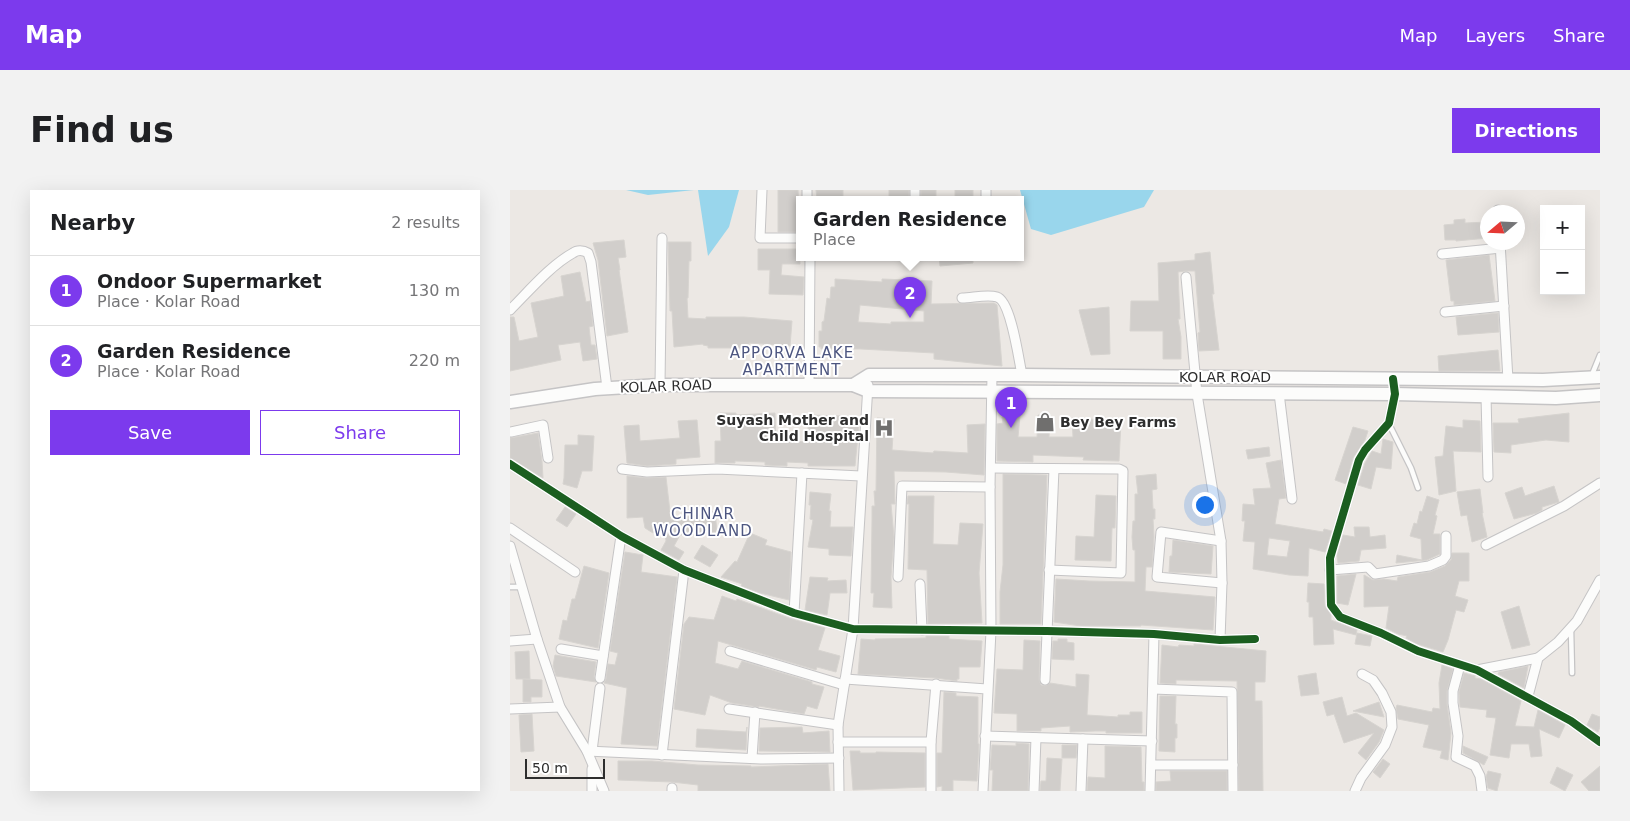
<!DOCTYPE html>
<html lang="en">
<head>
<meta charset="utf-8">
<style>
  body { margin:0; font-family:"DejaVu Sans",sans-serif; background:#f2f2f2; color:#202124 }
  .controls { position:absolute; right:15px; top:15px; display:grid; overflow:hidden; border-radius:0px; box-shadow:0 5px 20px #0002 }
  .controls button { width:45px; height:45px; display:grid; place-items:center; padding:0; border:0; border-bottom:1px solid #e0e0e0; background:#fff; color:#202124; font:25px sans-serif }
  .compass { position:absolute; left:970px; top:15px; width:45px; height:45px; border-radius:50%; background:#fff; box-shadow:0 5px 20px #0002; rotate:251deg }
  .scale { position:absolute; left:15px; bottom:12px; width:80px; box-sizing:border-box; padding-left:5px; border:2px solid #2e2e2e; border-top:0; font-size:14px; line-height:18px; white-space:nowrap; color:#2e2e2e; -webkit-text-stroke:4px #fff; paint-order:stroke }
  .you { position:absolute; left:694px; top:314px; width:18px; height:18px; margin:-12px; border:4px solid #fff; border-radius:50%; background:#1a73e8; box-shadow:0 0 0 8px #1a73e833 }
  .badge { display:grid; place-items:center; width:32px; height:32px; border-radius:50%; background:#7c3aed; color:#fff; font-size:16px; font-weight:700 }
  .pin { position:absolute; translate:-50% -41px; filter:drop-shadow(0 1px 2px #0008) }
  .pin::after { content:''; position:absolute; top:26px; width:18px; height:15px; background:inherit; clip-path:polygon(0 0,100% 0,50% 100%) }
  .popup { position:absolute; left:286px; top:6px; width:228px; height:65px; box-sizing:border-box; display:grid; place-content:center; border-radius:0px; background:#fff; filter:drop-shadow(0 1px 4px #0005); font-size:16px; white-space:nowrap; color:#757577 }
  .popup b { font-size:19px; color:#202124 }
  .popup::after { content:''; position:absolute; left:50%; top:100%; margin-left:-10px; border:10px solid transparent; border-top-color:#fff }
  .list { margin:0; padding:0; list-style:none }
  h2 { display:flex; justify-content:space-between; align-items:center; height:65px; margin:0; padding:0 20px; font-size:21px }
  h2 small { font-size:16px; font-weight:400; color:#757577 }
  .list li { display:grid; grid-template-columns:32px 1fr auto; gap:15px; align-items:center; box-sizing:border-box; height:70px; padding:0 20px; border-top:1px solid #e0e0e0 }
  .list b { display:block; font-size:19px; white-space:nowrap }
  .list p { margin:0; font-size:16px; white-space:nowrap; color:#757577 }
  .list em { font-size:16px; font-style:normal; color:#757577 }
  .actions { display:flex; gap:10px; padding:15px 20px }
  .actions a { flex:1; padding:11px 0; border:1px solid #7c3aed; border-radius:0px; text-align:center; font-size:18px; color:#7c3aed }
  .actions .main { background:#7c3aed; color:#fff }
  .map { position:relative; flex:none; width:1090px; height:601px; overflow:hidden; border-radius:0px }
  header { display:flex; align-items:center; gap:30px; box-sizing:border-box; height:70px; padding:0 25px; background:#7c3aed; color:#fff }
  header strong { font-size:24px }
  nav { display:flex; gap:28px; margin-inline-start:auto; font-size:18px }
  .intro { display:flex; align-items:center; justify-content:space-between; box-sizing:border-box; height:120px; padding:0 30px }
  h1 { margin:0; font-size:35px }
  .button { padding:12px 22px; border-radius:0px; background:#7c3aed; color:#fff; font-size:18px; font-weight:700 }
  main { display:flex; gap:30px; padding:0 30px }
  aside { flex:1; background:#fff; border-radius:0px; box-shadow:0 5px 20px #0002 }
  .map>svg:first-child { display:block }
  .water { fill:#99d6ec }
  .building { fill:#d1cecb; stroke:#d7d4d0; fill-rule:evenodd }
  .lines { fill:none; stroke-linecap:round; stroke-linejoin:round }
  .lane-casing { stroke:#c5c4c5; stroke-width:7 }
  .street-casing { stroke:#c5c4c5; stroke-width:11 }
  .secondary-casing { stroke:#c5c4c5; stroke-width:15 }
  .lane { stroke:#fcfcfb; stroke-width:4.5 }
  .street { stroke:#fcfcfb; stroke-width:9 }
  .secondary { stroke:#fcfcfb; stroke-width:12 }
  .cycleway-casing { stroke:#fff; stroke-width:11 }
  .cycleway { stroke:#1b5e20; stroke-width:8 }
  .labels { text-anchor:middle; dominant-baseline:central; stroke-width:4; stroke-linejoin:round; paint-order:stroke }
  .street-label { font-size:14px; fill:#2e2e2e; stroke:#fff }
  .poi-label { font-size:14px; font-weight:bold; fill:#2e2e2e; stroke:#fff; text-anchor:end }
  .neighbourhood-label { font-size:15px; letter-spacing:1px; fill:#4d5680; stroke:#fff }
</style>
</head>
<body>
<header>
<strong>Map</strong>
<nav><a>Map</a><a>Layers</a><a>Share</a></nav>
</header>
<div class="intro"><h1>Find us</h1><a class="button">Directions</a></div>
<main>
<aside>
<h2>Nearby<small>2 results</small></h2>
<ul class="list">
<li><span class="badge">1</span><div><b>Ondoor Supermarket</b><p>Place · Kolar Road</p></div><em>130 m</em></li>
<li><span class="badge">2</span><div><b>Garden Residence</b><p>Place · Kolar Road</p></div><em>220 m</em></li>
</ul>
<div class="actions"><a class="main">Save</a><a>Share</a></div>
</aside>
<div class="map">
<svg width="1090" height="601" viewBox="0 0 1090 601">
  <rect width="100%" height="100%" fill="#ece8e4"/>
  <!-- water -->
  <g class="water">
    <polygon points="116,0 184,0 138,5"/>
    <polygon points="188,0 229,0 219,37 198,66"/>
    <polygon points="510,0 644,0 634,17 541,45 521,39"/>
  </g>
  <!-- building -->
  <g class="building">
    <polygon points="268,0 288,0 290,42 268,42"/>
    <polygon points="306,0 333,0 333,9 307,9"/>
    <rect x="379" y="0" width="20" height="9"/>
    <rect x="411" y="0" width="15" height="9"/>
    <rect x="445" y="0" width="18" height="9"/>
    <polygon points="955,29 955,33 978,32 978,48 946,51 946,50 935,50 934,35 944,34 944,30"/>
    <polygon points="114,50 116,67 108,68 110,80 109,80 118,142 97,146 88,70 83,53"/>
    <polygon points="158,52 181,52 181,71 179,71 178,108 177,108 178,128 196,129 196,127 234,127 282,131 280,156 239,153 239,156 234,156 234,158 198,158 198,156 193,155 193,154 164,157 162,121 160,121"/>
    <polygon points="248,59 290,59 290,74 272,74 271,85 294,87 293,105 259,104 260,80 248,80"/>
    <polygon points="700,62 704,104 702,104 709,160 689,161 688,143 690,142 685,81 675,81 668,82 670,129 668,129 671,147 671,169 653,169 653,141 620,141 621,111 649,111 648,73 685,70 685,64"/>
    <polygon points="979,65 985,111 944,115 944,111 941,111 936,70"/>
    <polygon points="429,67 463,67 463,73 430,76"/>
    <polygon points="70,82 76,112 80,111 83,136 79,137 81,155 85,155 87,169 73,171 70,152 48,155 51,170 0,181 0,127 4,127 9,151 28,147 21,113 54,106 51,86"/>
    <path d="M325,89L372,92V89L422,91L421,114L484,113L487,115L492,176L424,169V163L351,159H311V157H309V141H312V132L314,131L317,108L320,109L321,97H325ZM350,115L414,121V132H381V134L348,132Z"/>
    <polygon points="599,117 600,164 581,165 569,120"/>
    <polygon points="988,123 989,142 948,145 946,127"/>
    <polygon points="988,160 990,181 929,181 928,166"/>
    <polygon points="210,223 226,223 226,225 265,223 266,250 297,252 299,225 332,226 331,233 349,235 345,276 298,276 298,273 277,272 277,276 255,275 255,272 225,271 225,273 205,273 205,251 211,251"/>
    <polygon points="1059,223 1059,252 1036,250 1001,255 1001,263 984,262 983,233 1009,233 1008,229"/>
    <polygon points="510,225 508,247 527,247 528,225 540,225 539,247 563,247 562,228 611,231 609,271 573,270 574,267 523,265 523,272 487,271 487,234 493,233 492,227"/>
    <polygon points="367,228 384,229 382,260 423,263 424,261 458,263 457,235 475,234 474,285 436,282 384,281 385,314 381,314 384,347 381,387 382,418 363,417 364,403 361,403 362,330 362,316 365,316 364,301 366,301"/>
    <polygon points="187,230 190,267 166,269 166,274 137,276 117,273 114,236 129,235 130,251 170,248 168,231"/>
    <polygon points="953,230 970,231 971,262 943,261 946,301 929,305 925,267 933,266 936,236 953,238"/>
    <polygon points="843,237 858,241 855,250 843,268 836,294 825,290"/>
    <polygon points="28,243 32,271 33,288 0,268 0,248"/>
    <polygon points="68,245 84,246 82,281 72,281 67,298 53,294 54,288 55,255 68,255"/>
    <polygon points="873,249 883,252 881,279 866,277 861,299 848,295 855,273 862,261 871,264"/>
    <polygon points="759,257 760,266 738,269 736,260"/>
    <path d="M771,270L776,308L769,309L765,334L813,342L814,339L822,341L815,362L799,358L798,386L779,385L743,379L745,352L733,351L735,331H732L733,314L745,315L743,299L761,298L756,273ZM759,348L780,351L777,367L757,365Z"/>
    <polygon points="493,284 537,285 531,434 490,434 490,402 493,375"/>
    <polygon points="646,284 647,299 642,300 643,319 645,319 645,329 643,329 644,347 642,377 636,377 635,401 705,407 703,440 631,435 631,436 571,436 544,432 546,389 579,391 625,392 625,360 623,360 622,347 623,331 625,331 625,304 628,304 626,286"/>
    <polygon points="117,286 137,288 156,287 161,330 205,321 207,342 170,345 164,356 174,362 169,370 151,360 156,351 154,333 143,343 135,338 133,327 117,328"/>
    <polygon points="1044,296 1049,312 1032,317 1032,320 1027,323 1004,329 995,303 1012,297 1015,306"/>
    <polygon points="970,299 973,323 972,323 977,347 962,352 957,325 951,326 947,302"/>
    <polygon points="300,302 321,304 319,321 321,321 320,337 343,337 341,366 319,365 319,359 298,357 303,330 300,329 301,315 299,315"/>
    <polygon points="586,305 606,306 605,338 602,338 601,371 565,370 566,346 584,347"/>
    <polygon points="398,306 424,306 423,354 448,355 450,333 473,334 469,383 472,433 418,434 417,380 398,379 399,314 397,314"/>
    <polygon points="917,306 929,310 925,325 927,326 923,344 930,344 930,364 917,370 886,373 887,365 912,370 911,349 900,346 904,333 907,334 910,321 912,322"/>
    <polygon points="55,317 66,324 57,337 46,330"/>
    <polygon points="844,337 859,337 860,347 875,345 876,358 851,360 849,371 828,373 827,365 833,345 845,347"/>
    <polygon points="240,343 257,350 255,355 281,362 279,410 250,403 231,396 232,394 211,387 225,371 227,372"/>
    <polygon points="663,350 703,356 701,384 659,382 660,366 662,366"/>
    <polygon points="192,355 208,365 200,377 184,368"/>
    <polygon points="115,362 133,365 131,382 167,387 147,556 111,554 117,498 94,493 96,489 98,474 105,475 108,463 100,461"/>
    <polygon points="942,363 959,363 959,391 949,391 945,406 958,410 954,422 946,420 938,450 933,462 907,454 896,448 897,446 888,444 876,438 879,416 854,417 854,385 863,390 874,389 887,391 888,387 920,382 935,376 941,370"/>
    <polygon points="74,376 99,383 88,458 49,449 53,430 57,431 62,409 65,409"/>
    <polygon points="846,384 838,415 827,413 827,386"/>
    <polygon points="300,387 318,388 317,391 336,390 337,403 320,403 317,425 295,420"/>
    <polygon points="798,393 814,394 815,416 821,425 821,430 847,440 846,445 823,439 824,454 804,455 803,427 799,427 799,412 797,412"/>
    <polygon points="212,406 226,411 227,409 282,429 315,438 308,460 330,466 326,482 307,477 306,480 208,451 205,473 228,479 232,471 302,492 302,494 314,497 307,519 297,516 294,524 249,516 249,517 222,513 200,505 195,525 164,519 174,434 179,427 204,430"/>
    <polygon points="1009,416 1020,455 1002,459 991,422"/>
    <polygon points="847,443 862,446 860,456 845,454"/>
    <polygon points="416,446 439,446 439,449 472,451 470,477 449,477 449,489 447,489 447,491 426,488 348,484 351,449 365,450 365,449 416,448"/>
    <polygon points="548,449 557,449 557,452 564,453 564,470 542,469 543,451 548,451"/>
    <polygon points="514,450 530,451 529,490 531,495 535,496 540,493 566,497 566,484 579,485 577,525 608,527 608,525 620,525 620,522 632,522 632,543 596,543 596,541 585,541 560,542 560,536 531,538 531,541 507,541 507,524 484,523 487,479 513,480"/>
    <polygon points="684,454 756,461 755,492 745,492 745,511 752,511 753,601 729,601 727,491 666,490 666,494 650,493 652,455 668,457 669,455 684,456"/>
    <polygon points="19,461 20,489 6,489 5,462"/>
    <polygon points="45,465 86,472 84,487 86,492 46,486 43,476"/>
    <polygon points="932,475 943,479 937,501 937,514 941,543 938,570 930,568 932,561 913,557 919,535 888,529 886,518 887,515 922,522 923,518 930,519 929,493"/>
    <polygon points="1018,476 1014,498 988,484 989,482"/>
    <polygon points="806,483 809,504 791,506 788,486"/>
    <polygon points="954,483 965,486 965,488 971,489 1011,511 1005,536 1024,537 1028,520 1055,535 1049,548 1029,539 1032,566 1021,567 1019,554 1001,554 999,568 980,565 986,528 976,527 977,520 950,517 949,502"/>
    <polygon points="13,489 32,490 32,507 21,507 21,512 13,512"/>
    <polygon points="434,502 446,503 446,506 468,507 468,554 469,554 467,591 443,590 443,601 432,601 432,596 427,597 427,563 432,563"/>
    <polygon points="650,506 666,506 665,534 667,534 667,548 665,548 665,562 649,561"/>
    <polygon points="832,507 837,526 846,523 874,540 869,552 856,570 848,563 864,543 834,553 824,524 817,526 813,512"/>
    <polygon points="869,512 874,527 843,521"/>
    <polygon points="22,524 24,561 11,562 9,525"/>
    <polygon points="1082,524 1090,527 1090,537 1088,542 1077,535"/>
    <polygon points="237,537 236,560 186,557 187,539 236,542"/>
    <polygon points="292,537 293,543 319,541 320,562 249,561 250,538"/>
    <polygon points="506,553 519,554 518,601 482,601 483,580 480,580 482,555 506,556"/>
    <polygon points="552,555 567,555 566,568 552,568"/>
    <polygon points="595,556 631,557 632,592 634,592 634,601 577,601 578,587 595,588"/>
    <polygon points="953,556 978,567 974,575 953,563"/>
    <polygon points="340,561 350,561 350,563 366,563 366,562 415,563 415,597 343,600"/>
    <polygon points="537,568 552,569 550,601 530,601 531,591 536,591"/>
    <polygon points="873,569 880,574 870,588 863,582"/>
    <polygon points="108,571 142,571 188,575 241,576 241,577 318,574 320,601 188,601 188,595 162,592 108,590"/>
    <polygon points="1090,576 1090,601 1079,601 1071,592"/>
    <polygon points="1047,577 1063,585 1055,601 1040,593"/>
    <polygon points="660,581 717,581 717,601 646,601 646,592 661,591"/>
    <polygon points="978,581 991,584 987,601 978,598 976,587"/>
  </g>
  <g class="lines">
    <defs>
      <g id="lane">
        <polyline points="1081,187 1090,165"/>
        <polyline points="879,234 901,278 908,298"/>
        <polyline points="0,397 11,397"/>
        <polyline points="1061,439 1062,483"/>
      </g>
      <g id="street">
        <polyline points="252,0 250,48 290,48"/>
        <polyline points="297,0 297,9"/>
        <polyline points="405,0 405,9"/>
        <polyline points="476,0 476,9"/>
        <polyline points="988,20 989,22"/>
        <polyline points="990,52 998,190"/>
        <polyline points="932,64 991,58"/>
        <polyline points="676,87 687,204 711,351 712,393 710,450"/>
        <path d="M452,108C462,108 477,104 487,107C501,111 509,171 512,185"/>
        <path d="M0,120C18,102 41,75 63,63C67,60 73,60 78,63L81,72L97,198"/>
        <polyline points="935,122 994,116"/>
        <polyline points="883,189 885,204 879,233 855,260 849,270 820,368 821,415 830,427 871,443 908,461 967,480 1061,531 1090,552"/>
        <polyline points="150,195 152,48"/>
        <polyline points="299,195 300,67"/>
        <polyline points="769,203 782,309"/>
        <polyline points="976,206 978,287"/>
        <polyline points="1,242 33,235 38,268"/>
        <polyline points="0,274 111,346 174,380 284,423 343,439 537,441 644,444 710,450 745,449"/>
        <polyline points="481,278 609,279 613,281 611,383 539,380"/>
        <polyline points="112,279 137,282 207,279 351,286"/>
        <polyline points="0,338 65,382"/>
        <polyline points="711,351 651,342 647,387 712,393"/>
        <polyline points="976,355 1054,316 1090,293"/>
        <polyline points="0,356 27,449 50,517 77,561 94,601"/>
        <polyline points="820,380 858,377 865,384 919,376 933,370 936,366 936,346"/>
        <polyline points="388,387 392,296 480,297"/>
        <polyline points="410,394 412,440"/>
        <polyline points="284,423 292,283"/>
        <polyline points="0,451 27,449"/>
        <polyline points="51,459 93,466"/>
        <polyline points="220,461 334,495"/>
        <polyline points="950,475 943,501 943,513 948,546 946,567 965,576 970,586 972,601"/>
        <polyline points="967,480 1028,468"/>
        <polyline points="90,488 111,346"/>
        <polyline points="335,489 477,499"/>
        <polyline points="535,490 544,279"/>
        <polyline points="643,499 722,502 723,601"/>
        <polyline points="1018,506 1028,468 1048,452 1067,431 1090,390"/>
        <polyline points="0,519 50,517"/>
        <polyline points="219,519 328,535"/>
        <polyline points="475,546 642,551"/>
        <polyline points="328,552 421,552"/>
        <polyline points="77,561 251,569 329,568"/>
        <polyline points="82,561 90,498"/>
        <polyline points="152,565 174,380"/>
        <polyline points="242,568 245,522"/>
        <polyline points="641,575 723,575"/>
        <polyline points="82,579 82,601"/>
        <polyline points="162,601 162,598"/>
        <polyline points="329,601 328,535 343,439 358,195"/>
        <polyline points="421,601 421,552 426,494"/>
        <polyline points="473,601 481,441 480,297 482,185"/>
        <polyline points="524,601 526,548"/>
        <polyline points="571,601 573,549"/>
        <polyline points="640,601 644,444"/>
        <polyline points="845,601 851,588 875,555 882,537 881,522 872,503 863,490 852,484"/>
      </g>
      <g id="secondary">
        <polyline points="343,195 359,185 512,185 1033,190 1090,187"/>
        <polyline points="0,212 85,199 150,195 343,195 358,201 885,204 1046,208 1090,205"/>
      </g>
    </defs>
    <!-- lane casing -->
    <use href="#lane" class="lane-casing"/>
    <!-- street casing -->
    <use href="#street" class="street-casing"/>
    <!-- secondary casing -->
    <use href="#secondary" class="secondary-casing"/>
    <!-- lane -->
    <use href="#lane" class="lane"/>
    <!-- street -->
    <use href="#street" class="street"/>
    <!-- secondary -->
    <use href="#secondary" class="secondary"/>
    <defs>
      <g id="cycleway">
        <polyline points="883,189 885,204 879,233 855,260 849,270 820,368 821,415 830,427 871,443 908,461 967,480 1061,531 1090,552"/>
        <polyline points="0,274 111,346 174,380 284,423 343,439 537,441 644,444 710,450 745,449"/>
      </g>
    </defs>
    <!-- cycleway casing -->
    <use href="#cycleway" class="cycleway-casing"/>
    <!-- cycleway -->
    <use href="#cycleway" class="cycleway"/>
  </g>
  <!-- icons -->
  <defs>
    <symbol id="shop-bare" viewBox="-9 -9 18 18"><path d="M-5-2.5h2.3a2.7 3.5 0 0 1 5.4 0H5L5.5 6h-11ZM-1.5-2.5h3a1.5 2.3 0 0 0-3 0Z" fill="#706f6e" stroke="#fff" stroke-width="2.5" paint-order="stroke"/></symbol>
    <symbol id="hospital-bare" viewBox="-9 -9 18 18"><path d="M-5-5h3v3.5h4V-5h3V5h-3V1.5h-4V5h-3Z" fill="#706f6e" stroke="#fff" stroke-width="2.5" paint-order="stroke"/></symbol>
  </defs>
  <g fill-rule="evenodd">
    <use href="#shop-bare" x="521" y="218" width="28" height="28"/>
    <use href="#hospital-bare" x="360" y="224" width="28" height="28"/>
  </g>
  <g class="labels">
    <!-- street labels -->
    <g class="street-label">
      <text x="715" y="187">KOLAR ROAD</text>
      <text transform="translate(156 196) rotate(-2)">KOLAR ROAD</text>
    </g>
    <!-- poi labels -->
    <g class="poi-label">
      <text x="359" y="230">Suyash Mother and<tspan x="359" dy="16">Child Hospital</tspan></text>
      <text x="550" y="232" text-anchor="start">Bey Bey Farms</text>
    </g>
    <!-- neighbourhood labels -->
    <g class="neighbourhood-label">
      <text x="282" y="163">APPORVA LAKE<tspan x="282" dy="17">APARTMENT</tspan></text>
      <text x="193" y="324">CHINAR<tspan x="193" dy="17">WOODLAND</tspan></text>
    </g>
  </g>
</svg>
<div class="controls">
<button>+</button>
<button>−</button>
</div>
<svg class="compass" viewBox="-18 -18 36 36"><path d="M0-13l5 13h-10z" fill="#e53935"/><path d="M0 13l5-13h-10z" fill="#757577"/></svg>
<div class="scale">50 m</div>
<div class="you"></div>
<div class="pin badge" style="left:501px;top:238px">1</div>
<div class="pin badge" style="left:400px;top:128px">2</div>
<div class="popup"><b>Garden Residence</b>Place</div>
</div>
</main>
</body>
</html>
